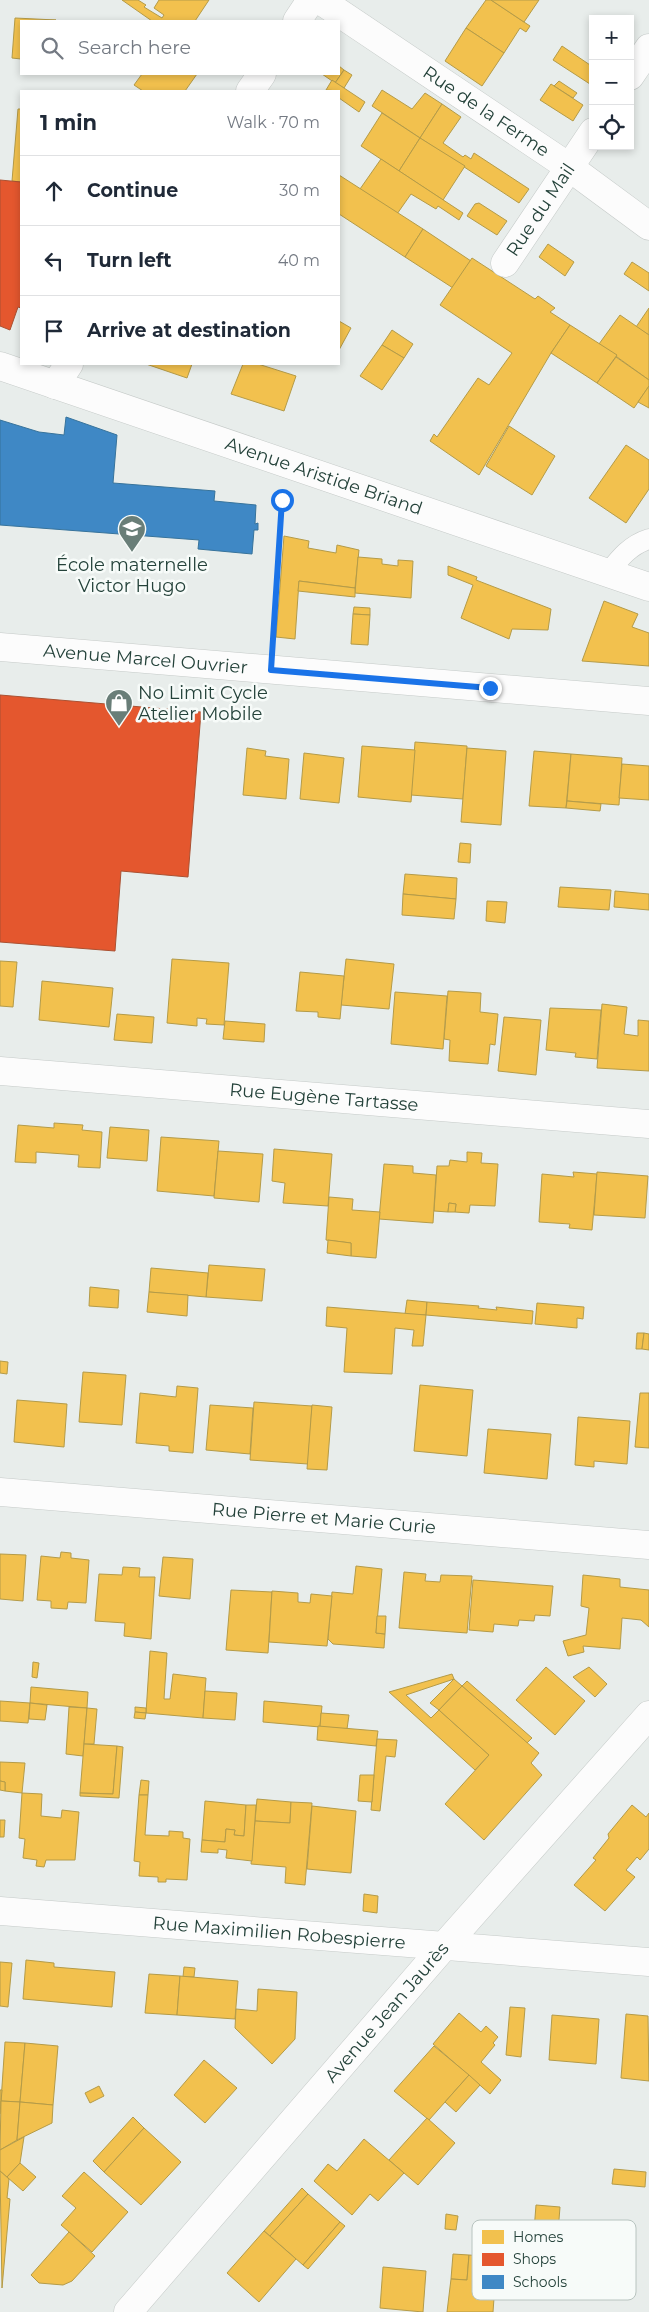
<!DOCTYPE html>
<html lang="en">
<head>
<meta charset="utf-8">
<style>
  body { margin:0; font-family:Montserrat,sans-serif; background:#f2f2f3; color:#1f2937 }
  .controls { position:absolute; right:15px; top:15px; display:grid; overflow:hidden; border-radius:0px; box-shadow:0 2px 8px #0003 }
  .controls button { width:45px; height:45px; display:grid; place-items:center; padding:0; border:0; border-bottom:1px solid #e0e1e3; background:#fff; color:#1f2937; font:25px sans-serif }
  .stop { position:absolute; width:15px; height:15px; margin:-11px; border:4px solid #1a73e8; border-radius:50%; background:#fff }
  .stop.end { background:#1a73e8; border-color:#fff; box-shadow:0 1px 5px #0008 }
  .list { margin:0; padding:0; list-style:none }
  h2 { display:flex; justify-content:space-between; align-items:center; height:65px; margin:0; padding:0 20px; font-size:21px }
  h2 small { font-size:16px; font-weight:400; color:#747a83 }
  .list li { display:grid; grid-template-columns:32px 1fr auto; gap:15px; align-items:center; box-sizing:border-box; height:70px; padding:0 20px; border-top:1px solid #e0e1e3 }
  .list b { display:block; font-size:19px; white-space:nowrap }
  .list em { font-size:16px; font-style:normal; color:#747a83 }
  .icon { flex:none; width:28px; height:28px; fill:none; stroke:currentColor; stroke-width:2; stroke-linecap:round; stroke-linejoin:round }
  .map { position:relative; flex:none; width:649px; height:2312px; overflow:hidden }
  .search { position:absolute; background:#fff; box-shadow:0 2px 8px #0003; left:20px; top:20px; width:320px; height:55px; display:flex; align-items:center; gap:12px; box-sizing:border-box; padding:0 18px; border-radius:0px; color:#747a83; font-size:19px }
  .panel { position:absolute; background:#fff; box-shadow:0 2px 8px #0003; left:20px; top:90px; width:320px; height:275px; border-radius:0px }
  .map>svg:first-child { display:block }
  .homes { fill:#f2c14e; stroke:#b49b48 }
  .shops { fill:#e4572e; stroke:#aa5132 }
  .schools { fill:#3f88c5; stroke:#37739b }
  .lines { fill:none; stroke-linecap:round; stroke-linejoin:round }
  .service-casing { stroke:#c5cac8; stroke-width:21 }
  .minor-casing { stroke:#c5cac8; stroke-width:29 }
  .path { stroke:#c3ccca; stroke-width:3; stroke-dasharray:2.5 4; stroke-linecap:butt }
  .service { stroke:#fcfcfc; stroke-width:20 }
  .minor { stroke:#fcfcfc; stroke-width:28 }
  .route { stroke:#1a73e8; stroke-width:6 }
  .labels { text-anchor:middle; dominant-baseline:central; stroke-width:5; stroke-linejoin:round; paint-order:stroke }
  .street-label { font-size:18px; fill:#24423a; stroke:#f7fbf9 }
  .poi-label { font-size:18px; fill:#24423a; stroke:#f7fbf9 }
  .key { fill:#f7fbf9; stroke:#b8c4c0; stroke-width:1 }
  .key-label { font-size:14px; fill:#24423a }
</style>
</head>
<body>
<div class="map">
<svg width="649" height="2312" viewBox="0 0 649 2312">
  <rect width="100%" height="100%" fill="#e8edeb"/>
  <!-- homes -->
  <g class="homes">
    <polygon points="122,0 138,0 146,5 144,7 162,18 164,15 154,8 159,0 209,0 195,21 152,21"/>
    <polygon points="486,0 491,0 530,26 526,32 520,28 504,53 466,28"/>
    <polygon points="491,0 539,0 524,22"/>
    <polygon points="15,18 56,20 21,21 21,59 12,58"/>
    <polygon points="466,28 504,53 482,86 445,61"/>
    <polygon points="562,46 593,67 593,86 553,60"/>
    <polygon points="339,66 344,70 335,83 322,74 339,74"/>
    <polygon points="344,70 352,75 344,88 335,83"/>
    <polygon points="142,74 197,74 185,91 143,91 134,85"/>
    <polygon points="332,80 365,102 359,112 339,98 339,91 326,90"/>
    <polygon points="559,81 577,93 573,98 554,86"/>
    <polygon points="551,84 583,105 573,121 540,100"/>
    <polygon points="382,90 412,109 425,93 442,104 420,138 372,106"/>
    <polygon points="442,104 461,117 443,143 463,157 465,155 471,159 474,153 529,189 519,203 420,138"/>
    <polygon points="18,109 21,109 21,182 12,181"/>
    <polygon points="382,113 420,138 399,171 361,146"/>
    <polygon points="420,138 465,166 443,200 399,171"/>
    <polygon points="381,159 463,213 459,220 438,206 436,209 411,194 397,214 360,189"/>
    <polygon points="339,175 423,229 405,257 339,214"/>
    <polygon points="479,203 507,221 497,235 467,216 475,204"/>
    <polygon points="423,229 471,261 453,288 405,257"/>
    <polygon points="548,244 574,262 565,276 539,257"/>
    <polygon points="472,258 535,299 538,296 555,308 550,312 570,325 551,353 479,475 430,441 434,434 437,437 478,378 489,385 512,353 440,305"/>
    <polygon points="632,262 649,273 649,291 624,274"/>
    <polygon points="649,308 649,335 636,327"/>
    <polygon points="620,315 649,335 649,380 599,344"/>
    <polygon points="339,321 351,328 339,350"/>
    <polygon points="570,325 617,355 597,383 551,353"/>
    <polygon points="392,330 413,344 404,358 382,345"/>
    <polygon points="382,345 404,358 382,390 360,376"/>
    <polygon points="616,357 649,380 649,386 634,408 597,383"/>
    <polygon points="146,364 192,364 187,378"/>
    <polygon points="243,364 258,364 296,376 284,411 231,394"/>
    <polygon points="649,386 649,408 638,402"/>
    <polygon points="509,426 555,456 532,495 486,466"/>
    <polygon points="626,445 649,460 649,489 626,523 589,498"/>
    <polygon points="284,536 309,541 308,548 336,553 337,545 359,550 355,588 299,581 295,639 276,637"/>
    <polygon points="358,557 382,559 382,564 398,566 398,560 413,561 411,598 355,593"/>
    <polygon points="448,566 477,577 476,580 551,609 548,630 512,629 509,639 461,618 473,585 448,575"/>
    <polygon points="299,581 355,588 355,597 298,591"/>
    <polygon points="604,601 638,614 632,627 649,633 649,666 582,661"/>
    <polygon points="354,607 370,608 370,615 353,614"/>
    <polygon points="353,614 370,615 368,645 351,644"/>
    <polygon points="415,742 467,746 463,799 411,795"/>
    <polygon points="362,746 415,750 411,802 358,797"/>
    <polygon points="247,748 266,751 265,756 289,759 286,799 243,795"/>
    <polygon points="467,748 506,751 501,825 461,822"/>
    <polygon points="534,751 571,754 566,808 529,806"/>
    <polygon points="304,753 344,758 339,803 300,799"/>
    <polygon points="571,754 622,758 619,805 567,801"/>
    <polygon points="622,764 649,766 649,800 619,798"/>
    <polygon points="567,801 601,804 600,811 566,808"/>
    <polygon points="460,843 471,844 470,863 458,862"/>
    <polygon points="405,874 457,878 456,899 403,894"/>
    <polygon points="560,887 611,890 609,910 558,907"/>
    <polygon points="615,891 649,894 649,910 614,907"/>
    <polygon points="403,894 456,899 454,919 402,915"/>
    <polygon points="487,901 507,902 505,923 486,921"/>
    <polygon points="172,959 229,963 224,1025 206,1024 207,1019 197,1018 197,1026 167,1023"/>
    <polygon points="346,959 394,964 389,1009 341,1005"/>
    <polygon points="0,961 17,962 13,1007 0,1006"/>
    <polygon points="300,972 344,976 340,1019 318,1017 318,1012 296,1011"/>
    <polygon points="42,981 113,988 109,1027 39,1020"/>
    <polygon points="448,991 481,993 480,1012 498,1014 495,1045 490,1044 488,1064 449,1061 450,1040 444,1039"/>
    <polygon points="395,992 447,996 443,1049 391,1044"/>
    <polygon points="602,1004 627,1007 624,1034 638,1036 638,1020 649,1021 649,1071 597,1068"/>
    <polygon points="550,1008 601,1010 597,1059 575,1057 576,1053 546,1050"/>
    <polygon points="117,1014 154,1017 152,1043 114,1040"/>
    <polygon points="504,1017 541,1020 536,1075 498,1071"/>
    <polygon points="225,1021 265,1024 264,1042 223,1039"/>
    <polygon points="54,1123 83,1125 82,1130 102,1132 100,1168 78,1167 79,1155 36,1152 36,1163 15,1162 18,1125 54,1128"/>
    <polygon points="110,1127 149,1130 147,1161 107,1158"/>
    <polygon points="161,1137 219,1141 214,1196 157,1191"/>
    <polygon points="274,1149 332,1154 328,1206 283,1203 285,1183 272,1181"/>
    <polygon points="218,1151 263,1154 259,1202 214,1198"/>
    <polygon points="467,1152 482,1153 481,1163 498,1164 495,1206 470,1205 469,1213 455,1212 456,1204 449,1203 448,1212 434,1211 437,1166 449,1166 450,1160 467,1162"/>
    <polygon points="384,1164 413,1166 413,1173 436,1175 433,1223 379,1219"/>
    <polygon points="573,1172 597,1174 592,1230 569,1228 570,1224 539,1222 542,1174 574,1177"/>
    <polygon points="597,1172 648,1176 645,1218 594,1215"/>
    <polygon points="329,1197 353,1199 352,1210 380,1212 376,1258 351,1256 351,1243 326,1240"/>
    <polygon points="449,1203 456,1204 455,1212 448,1212"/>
    <polygon points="328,1240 351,1243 351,1256 327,1253"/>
    <polygon points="209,1265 265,1269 262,1301 206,1297"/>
    <polygon points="151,1268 208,1273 206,1297 149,1292"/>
    <polygon points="90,1287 119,1290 118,1308 89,1306"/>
    <polygon points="149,1292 188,1295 187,1316 147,1312"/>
    <polygon points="407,1300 427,1302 426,1315 405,1314"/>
    <polygon points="427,1302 479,1306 478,1308 497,1310 496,1307 533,1311 532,1324 426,1315"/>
    <polygon points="537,1303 584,1307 583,1319 577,1318 577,1328 535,1324"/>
    <polygon points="327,1307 426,1315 423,1346 412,1346 414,1330 395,1328 392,1374 344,1372 347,1328 326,1326"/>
    <polygon points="637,1333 644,1333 642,1349 636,1349"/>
    <polygon points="644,1333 649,1334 649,1350 642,1349"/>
    <polygon points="0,1361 8,1362 7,1374 0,1373"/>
    <polygon points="83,1372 126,1375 122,1425 79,1422"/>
    <polygon points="420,1385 473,1390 467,1456 414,1451"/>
    <polygon points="177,1386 198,1388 193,1453 169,1451 169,1446 136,1443 140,1393 176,1397"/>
    <polygon points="640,1393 649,1393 649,1448 635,1447"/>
    <polygon points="17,1400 67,1404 64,1447 14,1442"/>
    <polygon points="254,1402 312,1406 308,1464 250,1460"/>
    <polygon points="210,1405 253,1408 250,1454 206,1450"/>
    <polygon points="312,1405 332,1407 327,1470 307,1469"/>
    <polygon points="578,1417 630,1421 627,1464 594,1461 594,1467 575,1465"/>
    <polygon points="488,1429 551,1434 547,1479 484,1473"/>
    <polygon points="61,1552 71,1553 71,1558 89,1560 86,1603 68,1602 67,1609 51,1608 51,1601 37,1600 41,1556 60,1558"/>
    <polygon points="0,1554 26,1555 23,1601 0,1599"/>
    <polygon points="163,1557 193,1559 190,1599 159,1596"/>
    <polygon points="356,1566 382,1569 376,1633 385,1634 384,1648 333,1644 328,1639 332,1592 353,1594"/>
    <polygon points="123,1567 140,1568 139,1577 155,1577 151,1639 124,1636 125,1623 95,1621 99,1574 122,1575"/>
    <polygon points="404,1572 426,1574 425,1581 440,1582 441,1575 472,1576 467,1633 399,1628"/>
    <polygon points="583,1575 620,1579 620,1587 649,1590 649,1627 641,1620 622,1618 620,1649 583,1646 584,1652 568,1656 563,1641 586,1635 589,1608 581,1606"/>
    <polygon points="473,1580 553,1586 550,1616 535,1615 534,1621 519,1620 518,1626 494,1624 493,1632 469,1630"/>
    <polygon points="231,1590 272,1592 268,1653 226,1650"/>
    <polygon points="272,1591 298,1593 298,1602 310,1603 311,1594 332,1596 327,1646 269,1642"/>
    <polygon points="377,1616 386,1616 385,1634 376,1633"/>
    <polygon points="150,1651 167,1653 164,1699 170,1699 173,1674 206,1678 203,1718 146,1713"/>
    <polygon points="33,1662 39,1663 37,1678 32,1677"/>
    <polygon points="546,1667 585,1701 555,1735 516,1700"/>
    <polygon points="589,1667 607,1684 595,1697 573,1677"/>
    <polygon points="452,1674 454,1679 406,1695 431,1718 439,1710 489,1755 475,1770 389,1692"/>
    <polygon points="454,1679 462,1686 439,1710 430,1703"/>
    <polygon points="467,1681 532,1738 527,1743 462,1686"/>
    <polygon points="462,1686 539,1753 531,1763 542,1775 484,1840 445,1804 489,1755 439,1710"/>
    <polygon points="31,1687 88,1692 87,1708 30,1703"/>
    <polygon points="205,1691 237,1693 235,1720 203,1718"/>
    <polygon points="0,1701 30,1703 28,1723 0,1721"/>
    <polygon points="264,1701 322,1706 320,1727 263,1722"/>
    <polygon points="30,1703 47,1705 45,1720 29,1719"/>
    <polygon points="69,1707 87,1708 83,1756 66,1754"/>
    <polygon points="135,1707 146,1708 146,1713 135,1712"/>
    <polygon points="87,1708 97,1709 94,1744 84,1744"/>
    <polygon points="135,1712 146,1713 145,1719 134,1718"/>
    <polygon points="321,1713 349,1715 347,1729 320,1727"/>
    <polygon points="318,1726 378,1731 376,1746 317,1740"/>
    <polygon points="377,1739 397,1740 395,1757 386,1756 380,1811 371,1810"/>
    <polygon points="84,1744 117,1746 113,1794 80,1793"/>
    <polygon points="117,1746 123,1747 119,1798 80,1796 80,1793 113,1794"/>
    <polygon points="0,1762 25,1763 22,1793 5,1791 5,1782 0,1781"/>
    <polygon points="360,1775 374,1775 372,1802 358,1801"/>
    <polygon points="141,1780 149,1781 148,1795 139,1795"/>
    <polygon points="0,1781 5,1782 5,1791 0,1790"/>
    <polygon points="22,1793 42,1794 41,1816 61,1818 62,1810 79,1812 75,1860 46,1860 44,1867 36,1866 37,1860 23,1858 25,1839 19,1838"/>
    <polygon points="139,1795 148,1795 145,1835 169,1836 169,1831 183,1832 183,1838 190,1839 187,1880 166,1879 166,1882 158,1882 158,1877 139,1876 140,1862 134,1861"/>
    <polygon points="257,1799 291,1802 290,1823 255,1821"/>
    <polygon points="205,1801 246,1805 244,1836 234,1835 235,1830 226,1829 225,1842 202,1840"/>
    <polygon points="291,1802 312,1803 305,1885 285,1883 286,1867 251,1864 255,1821 290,1823"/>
    <polygon points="246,1805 256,1805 252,1861 226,1858 227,1850 218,1849 218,1853 201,1852 202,1840 225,1842 226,1829 235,1830 234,1835 244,1836"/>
    <polygon points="632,1805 646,1817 649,1813 649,1849 640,1860 637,1857 626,1870 635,1877 605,1911 574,1885 596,1860 593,1858 609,1838 608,1834"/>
    <polygon points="312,1806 356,1811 351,1873 307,1869"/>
    <polygon points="0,1820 5,1820 4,1837 0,1837"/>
    <polygon points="364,1894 378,1896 377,1913 363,1911"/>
    <polygon points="26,1960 54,1963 54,1967 115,1972 112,2007 23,1999"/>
    <polygon points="0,1962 12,1963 8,2007 0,2006"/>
    <polygon points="184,1967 195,1968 194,1977 183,1977"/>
    <polygon points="149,1974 180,1976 177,2015 145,2013"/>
    <polygon points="180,1976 238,1981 235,2019 177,2015"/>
    <polygon points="258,1989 297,1992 295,2039 272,2064 235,2028 236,2009 257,2011"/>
    <polygon points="510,2007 525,2008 521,2057 506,2055"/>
    <polygon points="459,2013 481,2032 486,2026 498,2037 493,2043 495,2045 481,2062 501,2080 490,2094 433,2044"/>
    <polygon points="626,2014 648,2016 649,2081 621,2078"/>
    <polygon points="552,2015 599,2019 596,2064 549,2060"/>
    <polygon points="5,2042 25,2043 20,2102 1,2101"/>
    <polygon points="25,2043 58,2046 53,2105 20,2102"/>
    <polygon points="434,2046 469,2075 429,2120 394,2091"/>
    <polygon points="204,2060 237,2088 205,2123 174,2095"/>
    <polygon points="469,2075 480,2085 456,2112 445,2102"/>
    <polygon points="99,2086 104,2096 90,2103 85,2093"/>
    <polygon points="0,2090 2,2090 0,2114"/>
    <polygon points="1,2101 20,2102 17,2140 0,2150"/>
    <polygon points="20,2102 53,2105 52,2123 17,2140"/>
    <polygon points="133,2117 144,2128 104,2172 93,2161"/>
    <polygon points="427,2118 455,2143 418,2185 389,2160"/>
    <polygon points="144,2128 181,2162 141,2205 104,2172"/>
    <polygon points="24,2137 20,2163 7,2177 0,2171 0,2150"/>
    <polygon points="364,2139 404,2173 378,2201 370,2194 352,2215 314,2181 328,2164 337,2171"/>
    <polygon points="20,2163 36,2177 23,2191 7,2177"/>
    <polygon points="614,2169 646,2172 645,2187 612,2184"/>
    <polygon points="0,2171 9,2179 7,2198 10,2199 2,2288"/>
    <polygon points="84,2172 128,2212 92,2252 61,2225 76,2208 62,2196"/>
    <polygon points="302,2188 308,2194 270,2236 264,2231"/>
    <polygon points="308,2194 340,2222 303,2265 270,2236"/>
    <polygon points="536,2205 560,2207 553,2296 517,2294 520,2255 532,2256"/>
    <polygon points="446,2214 458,2216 456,2230 445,2229"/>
    <polygon points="340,2222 345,2226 308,2269 303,2265"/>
    <polygon points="264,2231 296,2259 259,2302 227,2273"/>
    <polygon points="69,2232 95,2256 72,2281 63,2285 39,2283 31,2275"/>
    <polygon points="453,2254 469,2255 467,2280 451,2279"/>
    <polygon points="469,2255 497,2257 493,2312 447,2312 451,2279 467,2280"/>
    <polygon points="383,2267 426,2271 423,2312 380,2308"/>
  </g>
  <!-- shops -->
  <g class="shops">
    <polygon points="0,180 21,182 21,308 18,307 10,330 0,326"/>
    <polygon points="0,695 201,712 188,877 121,871 115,951 0,942"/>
  </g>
  <!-- schools -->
  <polygon class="schools" points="66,417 117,435 113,483 215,491 214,501 256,505 255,524 258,523 258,530 254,530 252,554 198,549 199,540 0,525 0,420 39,432 64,435"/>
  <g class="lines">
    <defs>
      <path id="service" d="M608,573C620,558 630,545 649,539"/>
      <g id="minor">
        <path id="s1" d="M320,0L569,167L649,226"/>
        <polyline points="297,21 311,0"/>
        <polyline points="630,76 649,48"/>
        <polyline points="250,91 262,74"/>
        <path id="s2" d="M505,263L593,132"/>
        <path id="s3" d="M0,366L649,587"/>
        <polyline points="55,385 69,364"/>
        <path id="s4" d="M0,647L649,701"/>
        <path id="s5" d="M0,1071L649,1124"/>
        <path id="s6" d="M0,1492L649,1545"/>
        <path id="s7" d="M0,1911L649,1962"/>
        <path id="s8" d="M128,2312L445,1945L649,1715"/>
      </g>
    </defs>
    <!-- service casing -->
    <use href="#service" class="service-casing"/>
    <!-- minor casing -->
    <use href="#minor" class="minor-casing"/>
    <!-- path -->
    <polyline class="path" points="273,639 283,495"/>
    <!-- service -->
    <use href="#service" class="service"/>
    <!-- minor -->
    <use href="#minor" class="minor"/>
  </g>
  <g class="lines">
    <!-- route -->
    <polyline class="route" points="282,500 271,670 490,688"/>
  </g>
  <!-- icons -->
  <defs>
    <symbol id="school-pin" viewBox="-11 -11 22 30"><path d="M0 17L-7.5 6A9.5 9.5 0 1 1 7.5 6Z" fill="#697e78" stroke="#f7fbf9"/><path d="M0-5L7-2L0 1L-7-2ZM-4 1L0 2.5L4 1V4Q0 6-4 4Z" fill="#fff"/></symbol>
    <symbol id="shop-pin" viewBox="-11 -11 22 30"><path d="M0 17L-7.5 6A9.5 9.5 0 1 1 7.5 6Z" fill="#697e78" stroke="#f7fbf9"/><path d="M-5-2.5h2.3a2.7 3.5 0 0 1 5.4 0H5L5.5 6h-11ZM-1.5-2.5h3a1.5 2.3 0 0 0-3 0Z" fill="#fff"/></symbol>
  </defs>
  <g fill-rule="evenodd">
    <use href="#school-pin" x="116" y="513" width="32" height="43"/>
    <use href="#shop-pin" x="103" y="687" width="32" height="43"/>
  </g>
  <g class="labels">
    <!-- street labels -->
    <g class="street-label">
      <text stroke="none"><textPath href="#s1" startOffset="200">Rue de la Ferme</textPath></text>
      <text stroke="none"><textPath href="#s2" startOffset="64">Rue du Mail</textPath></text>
      <text stroke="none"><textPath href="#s3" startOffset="342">Avenue Aristide Briand</textPath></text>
      <text stroke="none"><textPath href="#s4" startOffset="146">Avenue Marcel Ouvrier</textPath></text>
      <text stroke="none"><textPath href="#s5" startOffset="325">Rue Eugène Tartasse</textPath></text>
      <text stroke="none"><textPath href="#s6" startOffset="325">Rue Pierre et Marie Curie</textPath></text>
      <text stroke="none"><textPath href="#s7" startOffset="280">Rue Maximilien Robespierre</textPath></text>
      <text stroke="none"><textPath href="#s8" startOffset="396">Avenue Jean Jaurès</textPath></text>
    </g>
    <!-- poi labels -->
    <g class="poi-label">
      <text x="132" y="565">École maternelle<tspan x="132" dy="21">Victor Hugo</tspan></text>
      <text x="138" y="693" text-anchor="start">No Limit Cycle<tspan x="138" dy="21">Atelier Mobile</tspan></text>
    </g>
  </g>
  <!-- legend -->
  <rect x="472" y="2220" width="164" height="80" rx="8" class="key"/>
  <rect x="482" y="2230" width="22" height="14" fill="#f2c14e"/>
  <rect x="482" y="2253" width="22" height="13" fill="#e4572e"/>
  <rect x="482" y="2275" width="22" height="14" fill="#3f88c5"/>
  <g class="key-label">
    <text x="513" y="2242">Homes</text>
    <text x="513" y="2264">Shops</text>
    <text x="513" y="2287">Schools</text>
  </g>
</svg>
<div class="controls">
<button>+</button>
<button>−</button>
<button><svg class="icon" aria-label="locate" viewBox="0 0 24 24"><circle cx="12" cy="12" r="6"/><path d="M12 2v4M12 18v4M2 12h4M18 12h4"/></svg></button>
</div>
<div class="stop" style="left:282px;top:500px"></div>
<div class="stop end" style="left:490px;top:688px"></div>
<div class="search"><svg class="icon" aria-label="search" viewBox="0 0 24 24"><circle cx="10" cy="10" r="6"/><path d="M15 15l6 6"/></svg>Search here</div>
<section class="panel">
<h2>1 min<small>Walk · 70 m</small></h2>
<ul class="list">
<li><svg class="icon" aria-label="ahead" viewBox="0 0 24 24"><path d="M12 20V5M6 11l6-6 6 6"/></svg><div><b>Continue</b></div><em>30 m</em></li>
<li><svg class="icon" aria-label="left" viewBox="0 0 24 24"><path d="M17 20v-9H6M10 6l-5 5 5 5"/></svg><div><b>Turn left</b></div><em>40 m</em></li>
<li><svg class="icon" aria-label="arrive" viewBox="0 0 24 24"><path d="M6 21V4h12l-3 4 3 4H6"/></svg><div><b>Arrive at destination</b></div></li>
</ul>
</section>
</div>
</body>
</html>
